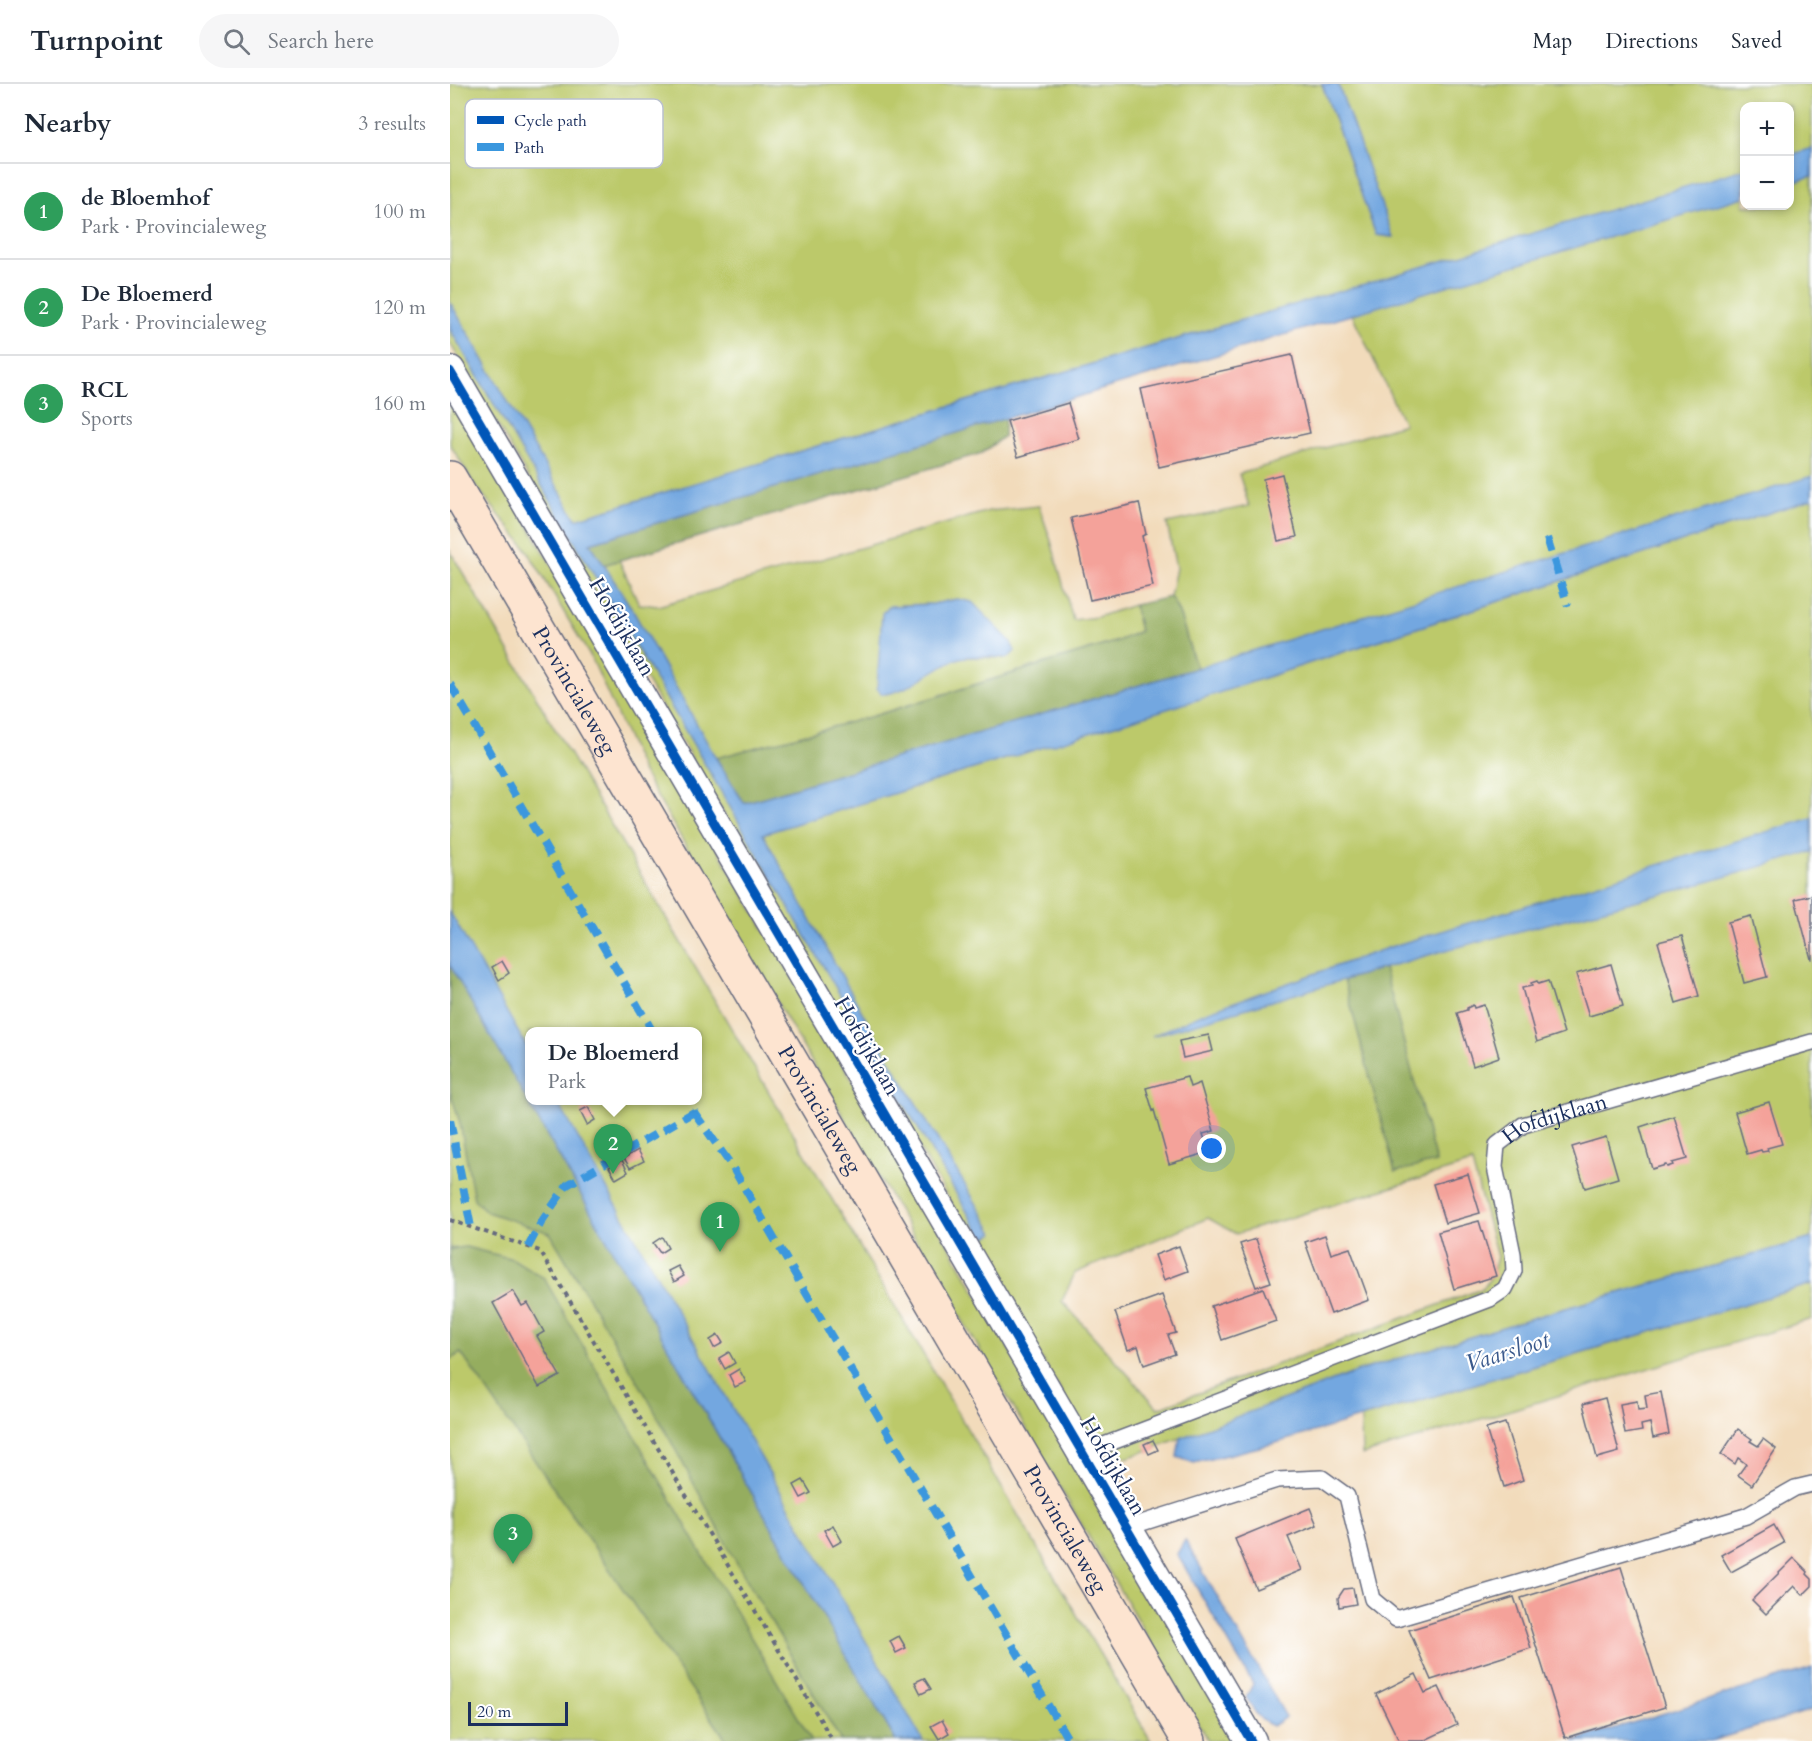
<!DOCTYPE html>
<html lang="en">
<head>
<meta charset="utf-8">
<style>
  body { margin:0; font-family:Cardo,serif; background:#f6f6f7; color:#1f2937 }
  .controls { position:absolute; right:18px; top:18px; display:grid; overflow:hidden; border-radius:12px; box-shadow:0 3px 9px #0003 }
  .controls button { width:54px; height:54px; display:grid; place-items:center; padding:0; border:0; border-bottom:2px solid #e0e1e3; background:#fff; color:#1f2937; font:30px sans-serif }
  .scale { position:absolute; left:18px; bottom:15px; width:100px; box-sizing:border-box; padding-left:6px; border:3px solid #1b2f5e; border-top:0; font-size:16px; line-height:21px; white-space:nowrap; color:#1b2f5e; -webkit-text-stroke:4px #fff; paint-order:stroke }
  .you { position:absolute; left:762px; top:1065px; width:21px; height:21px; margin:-15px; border:4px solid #fff; border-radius:50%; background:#1a73e8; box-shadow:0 0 0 9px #1a73e833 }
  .badge { display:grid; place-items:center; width:39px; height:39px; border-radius:50%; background:#0b8043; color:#fff; font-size:20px; font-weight:700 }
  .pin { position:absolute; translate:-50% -50px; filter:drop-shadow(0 2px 3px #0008) }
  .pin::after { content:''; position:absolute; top:32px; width:21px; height:18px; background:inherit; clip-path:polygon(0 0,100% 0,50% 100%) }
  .popup { position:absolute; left:75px; top:943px; width:177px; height:78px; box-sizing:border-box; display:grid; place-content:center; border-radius:12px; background:#fff; filter:drop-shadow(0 2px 4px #0005); font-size:20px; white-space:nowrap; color:#747a83 }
  .popup b { font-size:22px; color:#1f2937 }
  .popup::after { content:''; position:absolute; left:50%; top:100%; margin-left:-12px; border:12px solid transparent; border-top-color:#fff }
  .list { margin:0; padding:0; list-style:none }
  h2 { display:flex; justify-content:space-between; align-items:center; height:78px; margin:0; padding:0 24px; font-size:26px }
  h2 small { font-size:20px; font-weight:400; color:#747a83 }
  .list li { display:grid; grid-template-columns:39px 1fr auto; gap:18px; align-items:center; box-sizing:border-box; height:96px; padding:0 24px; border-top:2px solid #e0e1e3 }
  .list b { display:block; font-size:22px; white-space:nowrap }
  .list p { margin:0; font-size:20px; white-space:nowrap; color:#747a83 }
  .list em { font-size:20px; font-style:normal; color:#747a83 }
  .icon { flex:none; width:33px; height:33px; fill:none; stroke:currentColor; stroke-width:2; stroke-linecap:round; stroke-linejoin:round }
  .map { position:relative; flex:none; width:1362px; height:1657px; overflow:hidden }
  header { display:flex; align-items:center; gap:36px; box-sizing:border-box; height:84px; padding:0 30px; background:#fff; border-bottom:2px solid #e0e1e3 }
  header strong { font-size:28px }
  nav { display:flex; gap:33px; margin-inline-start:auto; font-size:21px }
  .search { width:420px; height:54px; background:#f6f6f7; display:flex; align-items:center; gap:15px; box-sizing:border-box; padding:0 21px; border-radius:33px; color:#747a83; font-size:22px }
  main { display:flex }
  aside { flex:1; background:#fff }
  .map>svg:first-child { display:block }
  .green { fill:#bcc96b; stroke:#6c7c64; stroke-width:1.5; fill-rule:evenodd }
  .forest { fill:#95ad5f; stroke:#586e5e; stroke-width:1.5 }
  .water { fill:#73a7e0; stroke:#476b9f; stroke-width:1.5 }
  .building { fill:#f4a29a }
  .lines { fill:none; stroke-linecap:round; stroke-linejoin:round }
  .service-casing { stroke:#666b7f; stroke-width:18 }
  .minor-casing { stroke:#666b7f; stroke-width:33 }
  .secondary-casing { stroke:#666b7f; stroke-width:36 }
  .path { stroke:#666b7f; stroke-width:4; stroke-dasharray:4.5 4.5; stroke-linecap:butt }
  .service { stroke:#fff; stroke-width:15 }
  .minor { stroke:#fff; stroke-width:30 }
  .secondary { stroke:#fde4d0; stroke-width:33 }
  .quiet { stroke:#3a97de; stroke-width:8; stroke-dasharray:15 8; stroke-linecap:butt }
  .cycleway-casing { stroke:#fff; stroke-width:13 }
  .cycleway { stroke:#0057b8; stroke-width:9 }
  .labels { text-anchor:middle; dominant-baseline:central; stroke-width:4.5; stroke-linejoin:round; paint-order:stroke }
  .street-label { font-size:22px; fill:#1b2f5e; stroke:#fff }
  .water-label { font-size:24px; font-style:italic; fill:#3a598c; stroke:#fff }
  .key { fill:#fff; stroke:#bbc1cf; stroke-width:1.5 }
  .key-label { font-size:16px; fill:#1b2f5e }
</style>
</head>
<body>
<header>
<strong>Turnpoint</strong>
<div class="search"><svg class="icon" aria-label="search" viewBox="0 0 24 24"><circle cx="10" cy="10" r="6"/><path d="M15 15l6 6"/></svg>Search here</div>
<nav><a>Map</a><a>Directions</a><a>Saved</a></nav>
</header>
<main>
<aside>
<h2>Nearby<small>3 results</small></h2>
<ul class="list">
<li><span class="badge" style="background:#2e9e5b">1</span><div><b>de Bloemhof</b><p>Park · Provincialeweg</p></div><em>100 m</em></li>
<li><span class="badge" style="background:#2e9e5b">2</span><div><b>De Bloemerd</b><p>Park · Provincialeweg</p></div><em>120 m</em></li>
<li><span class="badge" style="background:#2e9e5b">3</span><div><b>RCL</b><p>Sports</p></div><em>160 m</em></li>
</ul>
</aside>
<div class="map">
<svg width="1362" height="1657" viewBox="0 0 1362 1657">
  <rect width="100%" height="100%" fill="#fff"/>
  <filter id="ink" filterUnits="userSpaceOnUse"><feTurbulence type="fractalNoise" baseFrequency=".0167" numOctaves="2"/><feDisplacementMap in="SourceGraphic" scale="12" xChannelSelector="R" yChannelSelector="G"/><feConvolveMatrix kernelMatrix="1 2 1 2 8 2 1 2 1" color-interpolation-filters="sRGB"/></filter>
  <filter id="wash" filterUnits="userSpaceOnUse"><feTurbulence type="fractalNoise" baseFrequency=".008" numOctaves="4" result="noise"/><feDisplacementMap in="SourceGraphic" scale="24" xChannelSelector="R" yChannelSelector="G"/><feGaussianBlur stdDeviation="1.35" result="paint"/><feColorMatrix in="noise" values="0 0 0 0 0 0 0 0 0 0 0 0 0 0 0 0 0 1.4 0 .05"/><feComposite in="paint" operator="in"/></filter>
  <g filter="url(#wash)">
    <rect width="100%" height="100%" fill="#f2dbbb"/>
    <!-- green -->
    <g class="green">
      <path d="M0,0H872L926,151L942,153L888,0H1362V1154L1102,1228L912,1286L677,1374L632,1344L0,259ZM1294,22H1340V122H1294ZM902,230L954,340L789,390L799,422L717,439L726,484L720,513C735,534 736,560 747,583L423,632L668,557L690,547L684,521L647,533L623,536L601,457L589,422L539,427L208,522L189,520L169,476L153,481L140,459ZM507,515L548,545L560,557L557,574L511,573L485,585L451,521L483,520ZM1022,1079L1047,1173L1042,1192L1032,1205L708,1324L612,1217L625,1189L758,1134L786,1150Z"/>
      <polygon points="0,307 788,1657 758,1657 192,687 143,577 76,464 24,400 0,360"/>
      <path d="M0,467L677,1616L701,1657H0ZM79,948H247V1016H79Z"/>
      <polygon points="1362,1200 1362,1235 912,1371 911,1334"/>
    </g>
    <!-- forest -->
    <g class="forest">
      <polygon points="555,334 554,352 532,369 153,481 140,459"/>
      <path d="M720,513C735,534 736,560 747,584L294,719L266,674L423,632L668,557L690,547L684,521Z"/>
      <polygon points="0,881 264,1344 446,1657 391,1657 284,1474 197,1313 100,1149 37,1128 24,1115 10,1039 0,1007"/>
      <polygon points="934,884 986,1078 945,1088 894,896"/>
      <polygon points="16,1163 63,1175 94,1194 267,1496 362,1657 277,1657 11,1269 0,1276 0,1165"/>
    </g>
    <!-- water -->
    <g class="water">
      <polygon points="872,0 888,0 943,153 926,151"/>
      <polygon points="1362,64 1362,92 1340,99 1340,71"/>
      <polygon points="1294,85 1294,113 140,459 182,525 266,674 294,719 747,584 1362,392 1362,415 756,613 313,750 426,953 544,1149 533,1155 0,245 0,218 126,435 546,308 952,189"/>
      <path d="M507,515L522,518L560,557L565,567L558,574C543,573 524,570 510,574C484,582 458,610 432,610L427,604L432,529L440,522L483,520Z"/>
      <polygon points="1362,734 1362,768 1243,802 989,868 702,952 756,928 943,862"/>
      <polygon points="0,828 79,967 79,1016 107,1017 473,1657 446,1657 264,1344 0,881"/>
      <polygon points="1362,1154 1362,1200 826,1359 744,1379 727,1373 730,1354 912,1286 1102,1228"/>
      <polygon points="735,1456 836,1633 822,1642 809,1634 796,1614 803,1600 727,1470"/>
      <polygon points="1362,1584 1362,1626 1261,1657 1123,1657"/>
    </g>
    <g id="blocks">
      <!-- building -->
      <g class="building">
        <polygon points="842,271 860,349 709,383 691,305"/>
        <polygon points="618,319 629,355 568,373 557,337"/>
        <polygon points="832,390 847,453 828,457 813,395"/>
        <polygon points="689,419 696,450 692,452 703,502 640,516 621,434"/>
        <polygon points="1362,811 1362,875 1361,875 1345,815"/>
        <polygon points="1301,832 1317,893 1294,899 1278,838"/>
        <polygon points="1232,852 1249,912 1226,919 1208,858"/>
        <polygon points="52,877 59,889 49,896 42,883"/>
        <polygon points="1161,880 1173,922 1139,932 1126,890"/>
        <polygon points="1087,897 1088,900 1098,897 1114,949 1087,958 1072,904 1082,902 1081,899"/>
        <polygon points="1023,921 1024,924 1034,921 1049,973 1023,982 1007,929 1017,926 1017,924"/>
        <polygon points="759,951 763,967 733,974 729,957"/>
        <polygon points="737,993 740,1003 750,999 764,1047 753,1050 759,1068 719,1080 704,1026 703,1027 696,1004"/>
        <polygon points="1319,1018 1332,1060 1317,1064 1318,1067 1312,1068 1311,1066 1297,1070 1285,1028"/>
        <polygon points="138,1023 145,1036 137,1041 130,1027"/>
        <polygon points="1224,1032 1237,1075 1222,1079 1223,1081 1217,1083 1216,1081 1202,1085 1190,1043"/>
        <polygon points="1156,1053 1168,1094 1135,1104 1122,1063"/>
        <polygon points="188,1066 194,1077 180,1084 174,1074"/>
        <polygon points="172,1076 178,1088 166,1095 159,1083"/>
        <polygon points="1018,1090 1030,1129 995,1139 983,1100"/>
        <polygon points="1029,1137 1046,1192 1004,1205 988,1148"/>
        <polygon points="875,1151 881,1170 900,1164 919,1216 881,1230 855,1158"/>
        <polygon points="212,1153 218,1164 210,1169 203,1159"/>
        <polygon points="806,1155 821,1198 806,1203 790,1160"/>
        <polygon points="729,1162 738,1187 714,1196 705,1171"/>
        <polygon points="228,1182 234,1192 224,1198 218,1187"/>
        <polygon points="813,1204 826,1237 772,1256 761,1222"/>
        <polygon points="63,1207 72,1222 78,1219 94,1248 87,1252 110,1292 89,1303 43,1219"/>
        <polygon points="712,1211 726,1249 718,1251 725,1270 694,1281 688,1262 678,1266 665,1228"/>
        <polygon points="268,1251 273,1259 264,1264 260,1256"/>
        <polygon points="279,1268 285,1279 275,1285 269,1274"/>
        <polygon points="289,1285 296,1298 285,1303 279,1291"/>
        <polygon points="1211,1308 1219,1350 1203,1354 1200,1339 1191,1341 1192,1347 1175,1350 1170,1320 1187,1317 1188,1326 1197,1325 1195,1311"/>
        <polygon points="1155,1314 1169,1368 1147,1374 1133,1320"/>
        <polygon points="1055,1339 1073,1396 1054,1403 1036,1345"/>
        <polygon points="1288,1345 1302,1355 1300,1357 1308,1362 1313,1355 1326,1365 1302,1401 1288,1391 1296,1380 1288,1374 1285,1380 1271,1370"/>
        <polygon points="703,1356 708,1366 699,1370 694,1360"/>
        <polygon points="353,1396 361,1409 351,1414 344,1401"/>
        <polygon points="860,1424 867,1441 838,1453 852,1486 806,1505 785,1455"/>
        <polygon points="383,1441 392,1457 383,1462 374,1446"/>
        <polygon points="1324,1441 1334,1459 1281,1488 1271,1471"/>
        <polygon points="1344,1474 1358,1488 1357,1490 1362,1495 1362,1502 1353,1511 1344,1502 1316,1530 1302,1516"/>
        <polygon points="1171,1483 1215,1623 1115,1654 1071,1514"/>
        <polygon points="903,1504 906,1520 889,1523 888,1514 894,1505"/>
        <polygon points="1064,1513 1081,1564 981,1596 959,1546"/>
        <polygon points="449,1552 456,1564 446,1569 440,1557"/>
        <polygon points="966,1590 975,1609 989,1603 1007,1641 973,1657 949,1657 926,1610"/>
        <polygon points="474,1594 481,1605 471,1610 465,1598"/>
        <polygon points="492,1636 499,1649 489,1655 481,1642"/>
      </g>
    </g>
  </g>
  <g filter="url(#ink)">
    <use href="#blocks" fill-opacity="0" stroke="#666b7f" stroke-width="1.5"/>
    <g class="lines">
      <defs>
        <g id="service">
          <path id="s1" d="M633,1369L1040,1215L1055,1205L1064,1187L1063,1170L1045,1083L1047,1061L1073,1041L1362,958"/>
          <polyline points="676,1444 827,1396 872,1394 897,1412 922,1515 946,1535 1296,1432 1345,1404 1362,1400"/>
        </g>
        <polyline id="minor" points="0,287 801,1657"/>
        <g id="secondary">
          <path id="s2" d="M0,394L739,1657"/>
        </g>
      </defs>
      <!-- service casing -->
      <use href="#service" class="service-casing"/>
      <!-- minor casing -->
      <use href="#minor" class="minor-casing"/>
      <!-- secondary casing -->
      <use href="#secondary" class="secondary-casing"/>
      <!-- path -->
      <polyline class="path" points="0,1136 90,1167 383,1657"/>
      <!-- service -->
      <use href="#service" class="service"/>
      <!-- minor -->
      <use href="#minor" class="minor"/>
      <!-- secondary -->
      <use href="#secondary" class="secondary"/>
      <!-- quiet -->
      <g class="quiet">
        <polyline points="1097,454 1118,522"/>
        <polyline points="0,600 203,948"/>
        <polyline points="244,1028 281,1081 619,1657"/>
        <polyline points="0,1036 21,1143"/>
        <polyline points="78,1163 92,1137 117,1101 244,1028 242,1016"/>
      </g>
      <defs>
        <polyline id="cycleway" points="0,287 801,1657"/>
      </defs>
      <!-- cycleway casing -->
      <use href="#cycleway" class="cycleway-casing"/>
      <!-- cycleway -->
      <use href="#cycleway" class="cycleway"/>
    </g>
  </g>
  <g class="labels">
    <!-- street labels -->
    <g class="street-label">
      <text transform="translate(172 543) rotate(60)">Hofdijklaan</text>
      <text stroke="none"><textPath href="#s2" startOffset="246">Provincialeweg</textPath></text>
      <text transform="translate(417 962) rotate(60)">Hofdijklaan</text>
      <text stroke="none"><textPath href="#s2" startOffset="732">Provincialeweg</textPath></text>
      <text stroke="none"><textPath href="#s1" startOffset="666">Hofdijklaan</textPath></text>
      <text transform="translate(663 1382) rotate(60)">Hofdijklaan</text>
      <text stroke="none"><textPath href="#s2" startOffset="1218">Provincialeweg</textPath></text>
    </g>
    <!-- water labels -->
    <g class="water-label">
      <text transform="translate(1057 1268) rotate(-17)">Vaarsloot</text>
    </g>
  </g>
  <!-- legend -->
  <rect x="15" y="15" width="198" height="69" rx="9" class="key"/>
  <rect x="27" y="32" width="27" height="8" fill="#0057b8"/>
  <rect x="27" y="59" width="27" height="8" fill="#3a97de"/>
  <g class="key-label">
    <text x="64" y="42">Cycle path</text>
    <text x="64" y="69">Path</text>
  </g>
</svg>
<div class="controls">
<button>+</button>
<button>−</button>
</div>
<div class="scale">20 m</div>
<div class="you"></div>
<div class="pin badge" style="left:270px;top:1168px;background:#2e9e5b">1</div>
<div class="pin badge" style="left:163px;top:1090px;background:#2e9e5b">2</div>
<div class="popup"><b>De Bloemerd</b>Park</div>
<div class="pin badge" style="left:63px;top:1480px;background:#2e9e5b">3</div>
</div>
</main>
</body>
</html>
